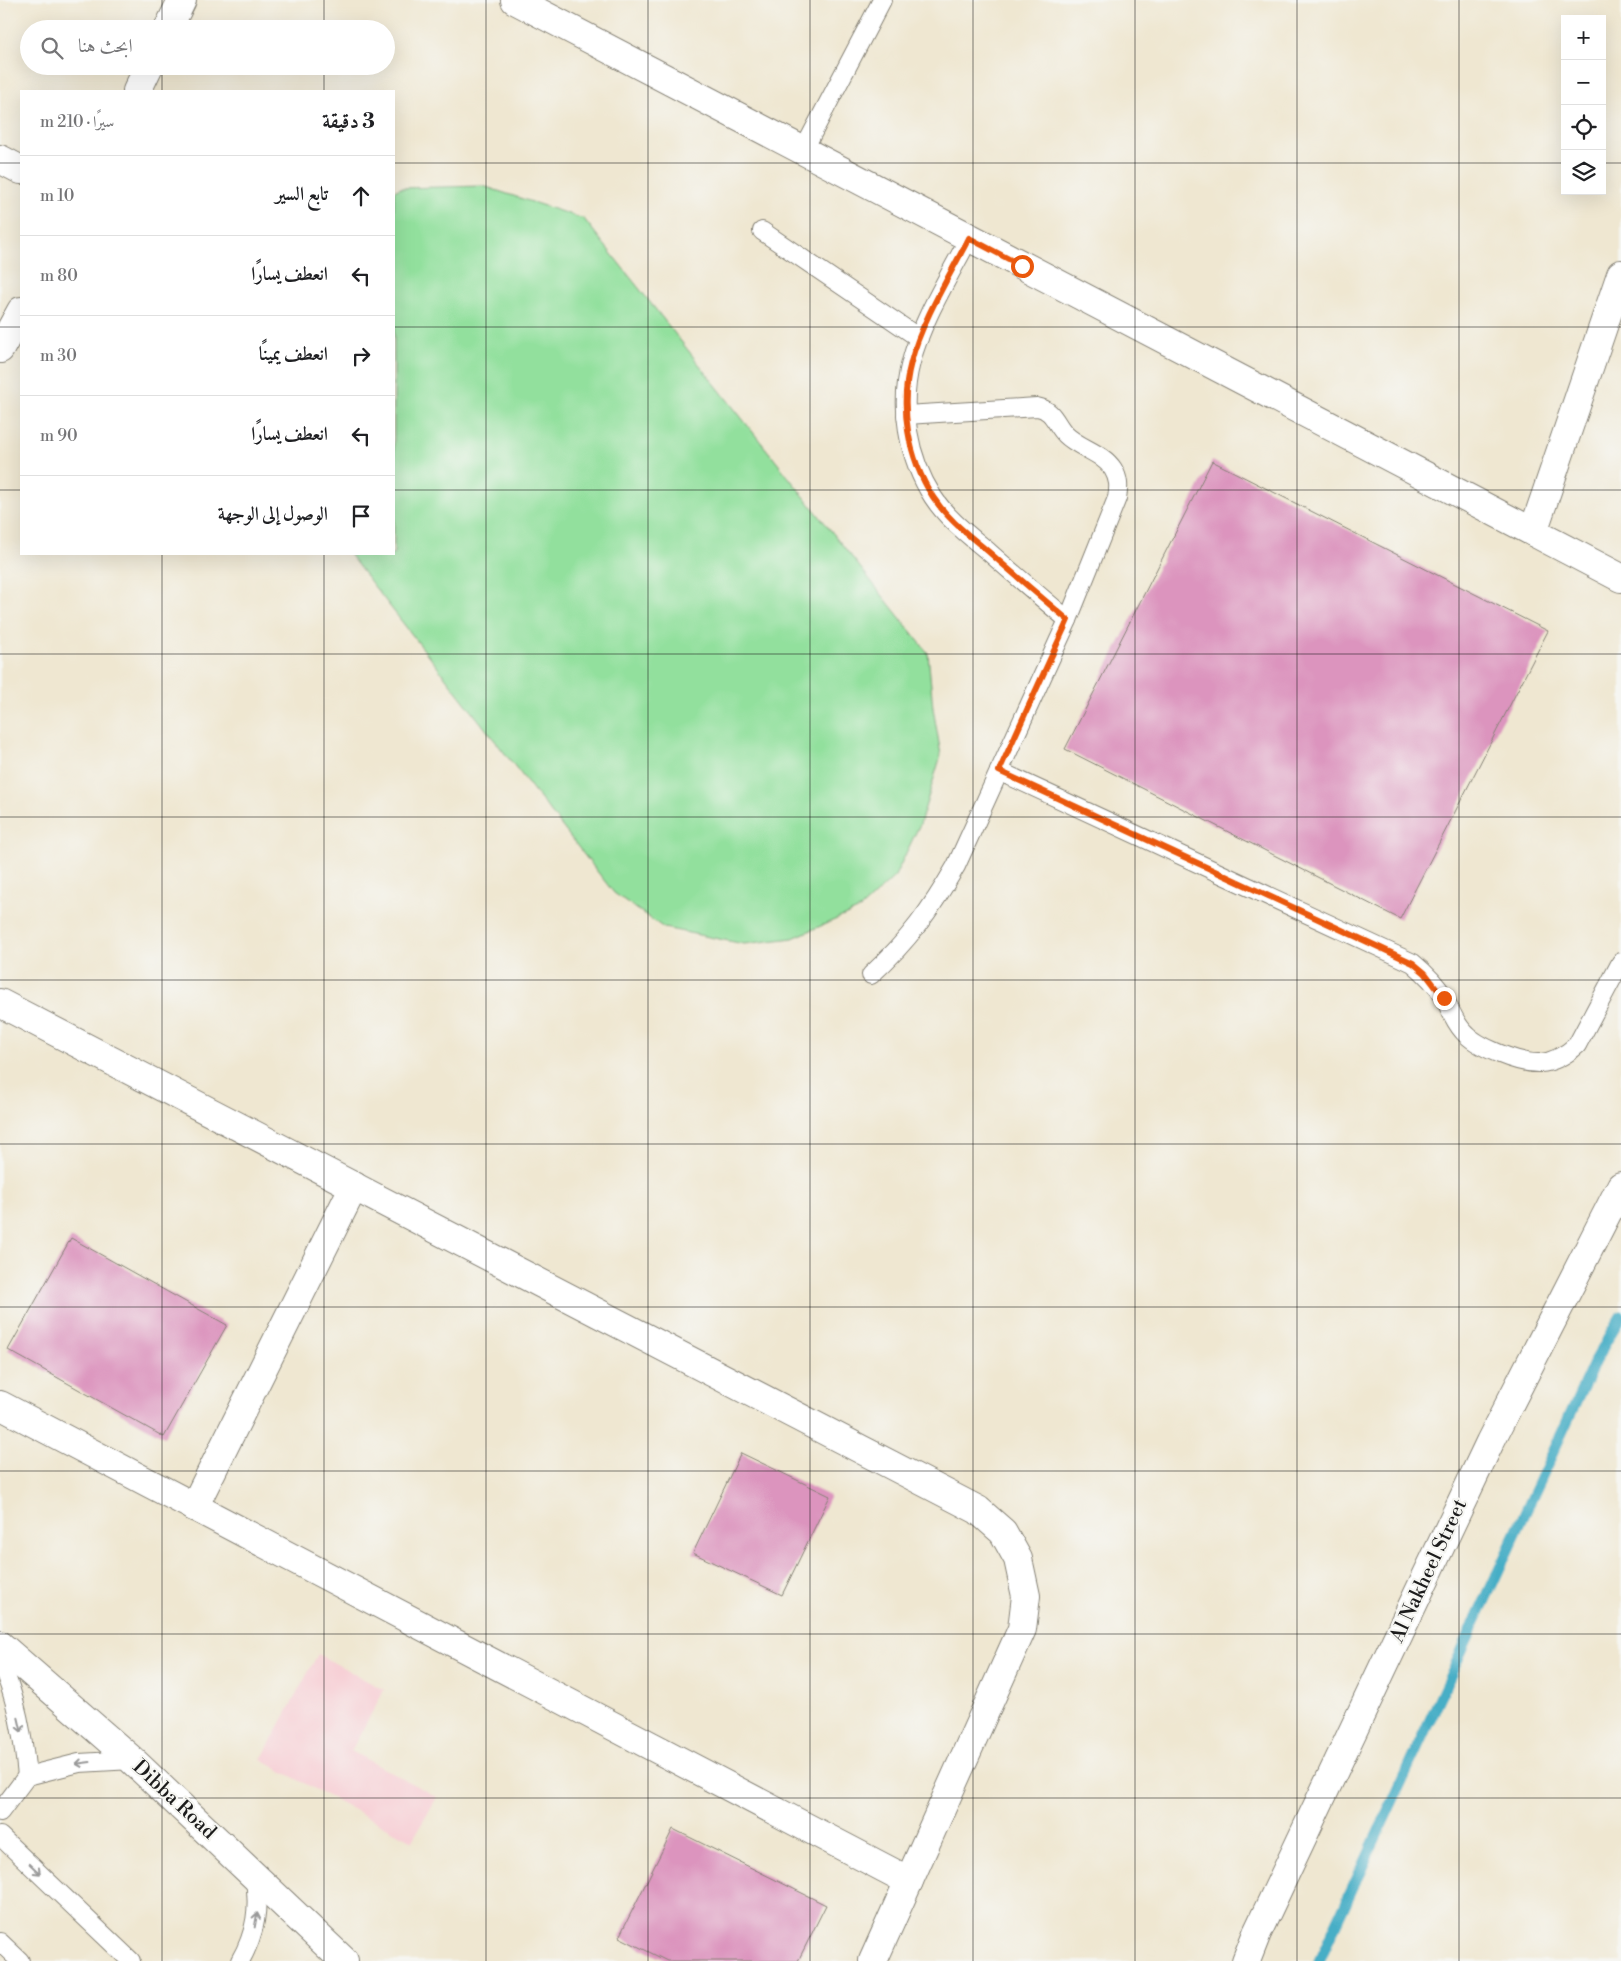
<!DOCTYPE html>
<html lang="ar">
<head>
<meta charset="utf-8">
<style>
  body { margin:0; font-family:"Libre Bodoni",Amiri,serif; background:#f2f2f2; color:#202124; direction:rtl }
  .controls { position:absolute; right:15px; top:15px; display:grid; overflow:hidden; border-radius:0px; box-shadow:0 5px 20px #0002 }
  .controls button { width:45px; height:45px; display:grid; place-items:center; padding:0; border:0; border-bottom:1px solid #e0e0e0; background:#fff; color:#202124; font:25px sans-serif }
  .stop { position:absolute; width:15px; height:15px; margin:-11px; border:4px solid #ea580c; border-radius:50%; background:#fff }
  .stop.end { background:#ea580c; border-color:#fff; box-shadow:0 1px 5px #0008 }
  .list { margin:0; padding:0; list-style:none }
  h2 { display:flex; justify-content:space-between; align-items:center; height:65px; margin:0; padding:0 20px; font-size:21px }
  h2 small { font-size:16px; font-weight:400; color:#757577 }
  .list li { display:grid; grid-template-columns:32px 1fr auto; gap:15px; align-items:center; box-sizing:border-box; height:80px; padding:0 20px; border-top:1px solid #e0e0e0 }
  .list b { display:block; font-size:19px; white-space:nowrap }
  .list em { font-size:16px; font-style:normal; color:#757577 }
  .icon { flex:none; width:28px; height:28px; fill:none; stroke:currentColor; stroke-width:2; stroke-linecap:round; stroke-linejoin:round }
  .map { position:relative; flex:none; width:1621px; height:1961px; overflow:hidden; direction:ltr }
  .search { position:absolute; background:#fff; box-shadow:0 5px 20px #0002; left:20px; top:20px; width:375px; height:55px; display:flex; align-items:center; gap:12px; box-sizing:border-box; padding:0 18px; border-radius:28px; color:#757577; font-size:19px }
  .panel { position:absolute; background:#fff; box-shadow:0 5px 20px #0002; left:20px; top:90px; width:375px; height:465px; border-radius:0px; direction:rtl }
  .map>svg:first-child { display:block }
  .built { fill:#f7cfd5 }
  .green { fill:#92e09d; stroke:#577e5c }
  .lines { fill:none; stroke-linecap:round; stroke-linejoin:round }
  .stream { stroke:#47aec6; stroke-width:11 }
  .building { fill:#dc94be }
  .service-casing { stroke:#868276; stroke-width:20 }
  .minor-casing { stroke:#868276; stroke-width:30 }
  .tertiary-casing { stroke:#868276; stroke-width:30 }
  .primary-casing { stroke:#868276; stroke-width:30 }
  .service { stroke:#fff; stroke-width:18 }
  .minor { stroke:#fff; stroke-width:28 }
  .tertiary { stroke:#fff; stroke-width:28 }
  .primary { stroke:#fff; stroke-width:28 }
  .oneway { stroke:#999 }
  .route { stroke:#ea580c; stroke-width:6 }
  .grid { fill:none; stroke:#1c1c1c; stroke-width:1; stroke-opacity:0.55 }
  .labels { text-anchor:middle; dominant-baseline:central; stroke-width:4.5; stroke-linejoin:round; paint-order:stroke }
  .street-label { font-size:20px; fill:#1c1c1c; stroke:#f6f6f2 }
</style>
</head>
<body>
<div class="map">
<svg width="1621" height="1961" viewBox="0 0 1621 1961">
  <rect width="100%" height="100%" fill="#f6f6f2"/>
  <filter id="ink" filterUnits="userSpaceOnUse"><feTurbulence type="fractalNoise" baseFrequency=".02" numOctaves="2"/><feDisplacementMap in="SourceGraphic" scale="10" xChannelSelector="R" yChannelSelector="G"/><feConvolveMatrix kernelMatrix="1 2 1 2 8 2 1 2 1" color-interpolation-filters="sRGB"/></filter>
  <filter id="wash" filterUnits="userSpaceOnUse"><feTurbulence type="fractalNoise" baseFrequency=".0096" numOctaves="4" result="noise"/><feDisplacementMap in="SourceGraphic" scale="20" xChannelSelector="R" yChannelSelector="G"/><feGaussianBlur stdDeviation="1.12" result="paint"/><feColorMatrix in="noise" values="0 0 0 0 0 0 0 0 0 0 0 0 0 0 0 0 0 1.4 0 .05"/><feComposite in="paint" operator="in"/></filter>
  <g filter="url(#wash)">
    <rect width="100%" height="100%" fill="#efe7d1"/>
    <!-- built -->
    <polygon class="built" points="318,1654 384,1690 351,1751 437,1797 412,1841 261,1760"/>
    <!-- green -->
    <polygon class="green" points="483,186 584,219 928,653 933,708 941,755 920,824 895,876 860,909 793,938 744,944 664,928 614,893 349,554 394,554 394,191 401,188"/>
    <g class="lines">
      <!-- stream -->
      <polyline class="stream" points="1319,1961 1595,1361 1621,1316"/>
    </g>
    <g id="blocks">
      <!-- building -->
      <g class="building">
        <polygon points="1212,461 1548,631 1400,919 1065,749"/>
        <polygon points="71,1238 227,1325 164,1437 8,1350"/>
        <polygon points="741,1453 830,1496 782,1595 693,1553"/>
        <polygon points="673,1829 826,1905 798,1961 667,1961 619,1937"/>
      </g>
    </g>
  </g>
  <g filter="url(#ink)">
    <use href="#blocks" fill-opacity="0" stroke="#868276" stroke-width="1"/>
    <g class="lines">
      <defs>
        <g id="service">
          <polyline points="803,151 882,0"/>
          <polyline points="762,231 919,338"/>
          <path d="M969,238C950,275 921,322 911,362C899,407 908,458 933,497C948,520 970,536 990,553C1016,576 1042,598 1068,620"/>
          <path d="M999,771L1413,963C1425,973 1436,984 1444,997C1450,1009 1454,1021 1463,1031C1476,1047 1519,1064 1540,1063C1554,1062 1567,1054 1577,1045L1621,962"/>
          <path d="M871,975C909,940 930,911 956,866L1068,620L1117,498C1119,487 1119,479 1113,469C1103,453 1079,448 1066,435C1055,424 1054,410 1037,407L906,415"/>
          <path d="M0,1662C17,1698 23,1737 27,1776"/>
          <polyline points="0,1812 27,1776 79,1763 132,1760"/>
          <polyline points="0,1836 131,1961"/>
          <polyline points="0,1942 20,1961"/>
          <path d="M240,1961C256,1933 260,1907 254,1875"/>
        </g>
        <g id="minor">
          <polyline points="168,29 182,0"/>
          <polyline points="137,91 149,66"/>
          <polyline points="0,159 21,170"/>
          <polyline points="0,349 21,311"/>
          <polyline points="1533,532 1621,274"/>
          <polyline points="0,1003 978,1510 1003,1532 1018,1559 1026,1596 1022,1629 873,1961"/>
          <polyline points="0,1405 909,1881"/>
          <polyline points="194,1507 354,1186"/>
        </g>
        <g id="tertiary">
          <polyline points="515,0 1621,578"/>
          <polyline points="1246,1961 1257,1933 1490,1442 1621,1186"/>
        </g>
        <polyline id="primary" points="0,1645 132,1760 344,1961"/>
      </defs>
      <!-- service casing -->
      <use href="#service" class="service-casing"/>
      <!-- minor casing -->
      <use href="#minor" class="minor-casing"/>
      <!-- tertiary casing -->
      <use href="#tertiary" class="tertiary-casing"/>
      <!-- primary casing -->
      <use href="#primary" class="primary-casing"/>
      <!-- service -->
      <use href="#service" class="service"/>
      <!-- minor -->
      <use href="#minor" class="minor"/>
      <!-- tertiary -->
      <use href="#tertiary" class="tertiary"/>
      <!-- primary -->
      <use href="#primary" class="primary"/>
    </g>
    <!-- one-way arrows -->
    <defs><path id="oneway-shaft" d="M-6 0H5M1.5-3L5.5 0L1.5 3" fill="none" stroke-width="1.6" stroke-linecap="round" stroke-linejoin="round" transform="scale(1.25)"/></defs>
    <g class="oneway">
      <use href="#oneway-shaft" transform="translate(20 1725) rotate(77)"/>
      <use href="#oneway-shaft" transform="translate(83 1763) rotate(173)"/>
      <use href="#oneway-shaft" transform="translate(35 1869) rotate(44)"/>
      <use href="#oneway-shaft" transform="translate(256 1920) rotate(-80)"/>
    </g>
  </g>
  <g class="lines" filter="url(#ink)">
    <!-- route -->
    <path class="route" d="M1022,266L969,238C950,275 921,322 911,362C899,406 908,458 933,497C948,520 970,536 990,553C1016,576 1042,598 1068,620L999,771L1413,963L1425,973L1444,998"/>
  </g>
  <!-- grid -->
  <path class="grid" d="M162,0V29M324,0V29M486,0V1961M648,0V1961M810,0V1961M973,0V1961M1135,0V1961M1297,0V1961M1459,0V1961M162,66V91M324,66V91M0,163H21M394,163H1565M1602,163H1621M0,327H21M394,327H1621M0,490H21M394,490H1621M162,554V1961M324,554V1961M0,654H1621M0,817H1621M0,980H1621M0,1144H1621M0,1307H1621M0,1471H1621M0,1634H1621M0,1798H1621"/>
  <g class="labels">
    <!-- street labels -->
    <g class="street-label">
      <text transform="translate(1429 1571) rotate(-65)">Al Nakheel Street</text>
      <text transform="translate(174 1800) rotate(43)">Dibba Road</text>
    </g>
  </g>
</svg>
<div class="controls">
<button>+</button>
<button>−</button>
<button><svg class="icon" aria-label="locate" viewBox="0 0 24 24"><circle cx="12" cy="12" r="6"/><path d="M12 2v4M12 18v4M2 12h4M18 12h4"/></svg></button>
<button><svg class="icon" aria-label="layers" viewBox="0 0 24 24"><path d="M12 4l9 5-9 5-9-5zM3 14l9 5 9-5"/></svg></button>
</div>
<div class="stop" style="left:1022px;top:266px"></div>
<div class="stop end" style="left:1444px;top:998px"></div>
<div class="search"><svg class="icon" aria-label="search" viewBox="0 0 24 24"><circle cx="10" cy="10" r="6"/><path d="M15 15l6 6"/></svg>ابحث هنا</div>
<section class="panel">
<h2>3 دقيقة<small>سيرًا · 210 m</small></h2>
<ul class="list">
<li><svg class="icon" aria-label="ahead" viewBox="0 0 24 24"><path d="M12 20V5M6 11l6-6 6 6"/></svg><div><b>تابع السير</b></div><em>10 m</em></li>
<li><svg class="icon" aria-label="left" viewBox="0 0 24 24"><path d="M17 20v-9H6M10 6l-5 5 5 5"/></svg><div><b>انعطف يسارًا</b></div><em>80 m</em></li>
<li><svg class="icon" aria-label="right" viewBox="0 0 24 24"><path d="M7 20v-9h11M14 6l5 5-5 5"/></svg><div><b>انعطف يمينًا</b></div><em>30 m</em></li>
<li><svg class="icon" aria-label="left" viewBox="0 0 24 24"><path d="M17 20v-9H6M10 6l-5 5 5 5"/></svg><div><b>انعطف يسارًا</b></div><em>90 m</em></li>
<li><svg class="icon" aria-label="arrive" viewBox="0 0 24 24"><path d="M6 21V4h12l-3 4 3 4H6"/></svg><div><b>الوصول إلى الوجهة</b></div></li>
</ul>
</section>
</div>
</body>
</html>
